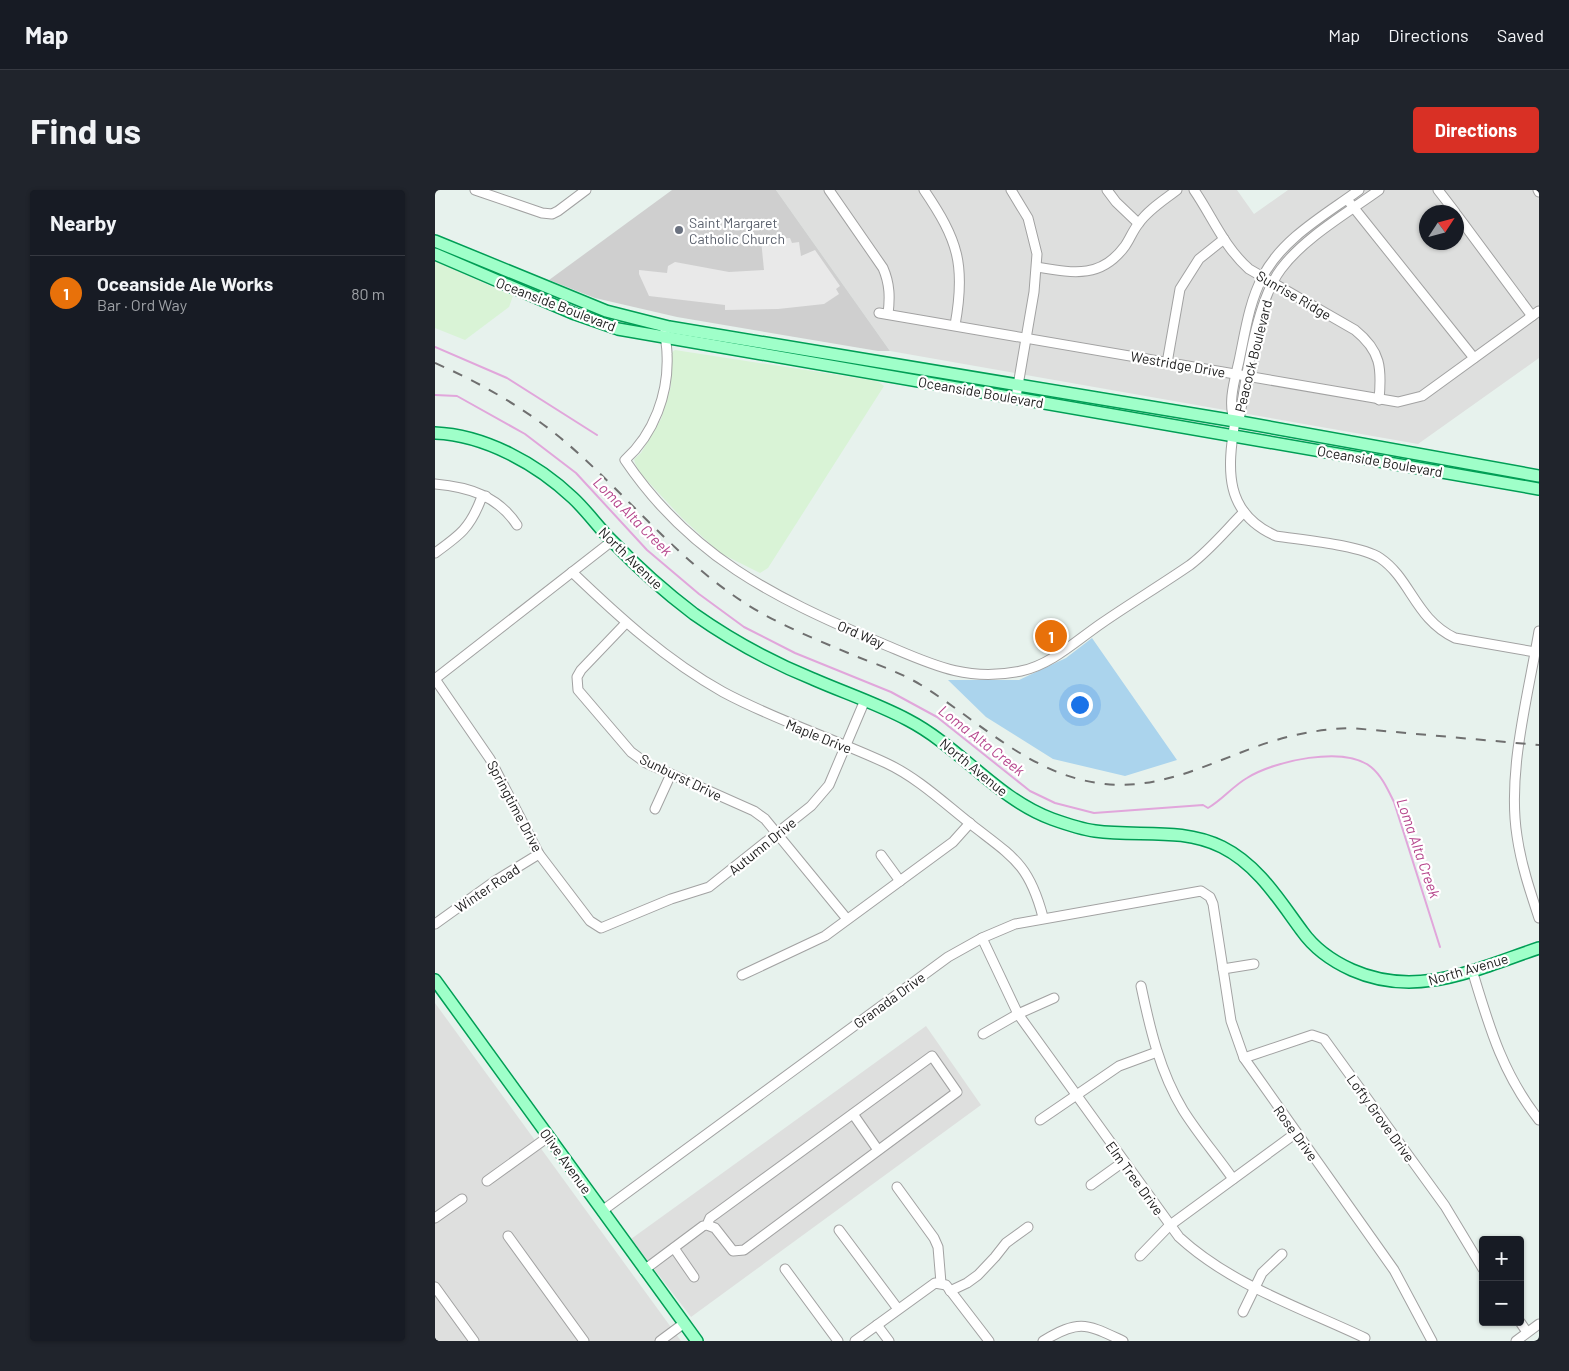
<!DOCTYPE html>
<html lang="en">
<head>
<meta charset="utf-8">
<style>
  body { margin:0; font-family:Barlow,sans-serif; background:#20242c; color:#f1f3f6 }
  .controls { position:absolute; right:15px; bottom:15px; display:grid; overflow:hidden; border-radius:5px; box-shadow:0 1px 4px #0004 }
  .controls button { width:45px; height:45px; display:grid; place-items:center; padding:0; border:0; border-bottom:1px solid #363941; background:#171b24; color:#f1f3f6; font:25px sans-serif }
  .compass { position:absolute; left:984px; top:15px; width:45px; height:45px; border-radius:50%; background:#171b24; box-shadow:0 1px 4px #0004; rotate:54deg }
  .you { position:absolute; left:644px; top:514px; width:18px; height:18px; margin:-12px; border:4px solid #fff; border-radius:50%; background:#1a73e8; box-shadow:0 0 0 8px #1a73e833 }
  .badge { display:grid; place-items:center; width:32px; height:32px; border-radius:50%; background:#d93025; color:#fff; font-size:16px; font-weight:700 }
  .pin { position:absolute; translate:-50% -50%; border:2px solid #fff; box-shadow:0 1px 5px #0006 }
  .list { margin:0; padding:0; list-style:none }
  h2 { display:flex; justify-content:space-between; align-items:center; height:65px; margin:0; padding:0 20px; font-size:21px }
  h2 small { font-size:16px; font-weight:400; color:#9ea1a6 }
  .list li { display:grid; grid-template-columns:32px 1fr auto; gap:15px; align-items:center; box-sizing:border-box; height:75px; padding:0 20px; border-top:1px solid #363941 }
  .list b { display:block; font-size:19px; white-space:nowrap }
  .list p { margin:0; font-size:16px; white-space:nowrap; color:#9ea1a6 }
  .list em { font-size:16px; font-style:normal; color:#9ea1a6 }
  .map { position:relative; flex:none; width:1104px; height:1151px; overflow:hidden; border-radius:5px }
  header { display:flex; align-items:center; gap:30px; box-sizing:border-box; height:70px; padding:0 25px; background:#171b24; border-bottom:1px solid #363941 }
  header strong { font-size:24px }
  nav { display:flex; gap:28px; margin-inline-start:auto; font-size:18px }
  .intro { display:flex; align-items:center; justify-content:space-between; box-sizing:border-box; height:120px; padding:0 30px }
  h1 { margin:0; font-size:35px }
  .button { padding:12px 22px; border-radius:5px; background:#d93025; color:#fff; font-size:18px; font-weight:700 }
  main { display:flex; gap:30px; padding:0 30px }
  aside { flex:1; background:#171b24; border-radius:5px; box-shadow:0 1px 4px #0004 }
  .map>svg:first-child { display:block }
  .residential { fill:#dedfde; fill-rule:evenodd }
  .commercial { fill:#d9f3d6 }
  .religious { fill:#cfcfcf }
  .grass { fill:#abd4ed }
  .parking { fill:#e9e9e9 }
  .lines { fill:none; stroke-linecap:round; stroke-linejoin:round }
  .stream { stroke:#e1a6db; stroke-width:2 }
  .minor-casing { stroke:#a2a2a2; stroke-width:11 }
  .major-casing { stroke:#009e55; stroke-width:14 }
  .minor { stroke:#fff; stroke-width:9 }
  .major { stroke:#9fffc9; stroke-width:11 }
  .rail { stroke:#6f6f6f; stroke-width:2; stroke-dasharray:10 10; stroke-linecap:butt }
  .worship-dot { fill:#6b7280; stroke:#fff; stroke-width:2 }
  .labels { text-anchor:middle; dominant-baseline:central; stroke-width:4.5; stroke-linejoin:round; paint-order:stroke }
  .worship-label { font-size:14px; fill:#5b616d; stroke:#fff; text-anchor:start }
  .street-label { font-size:14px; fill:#212121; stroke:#fff }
  .water-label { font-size:15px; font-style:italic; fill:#b6478d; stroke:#fff }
</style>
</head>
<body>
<header>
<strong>Map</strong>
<nav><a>Map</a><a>Directions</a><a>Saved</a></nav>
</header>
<div class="intro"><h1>Find us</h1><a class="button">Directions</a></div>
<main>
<aside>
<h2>Nearby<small></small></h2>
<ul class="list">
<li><span class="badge" style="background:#e8710a">1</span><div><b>Oceanside Ale Works</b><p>Bar · Ord Way</p></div><em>80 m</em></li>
</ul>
</aside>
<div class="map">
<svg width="1104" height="1151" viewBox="0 0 1104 1151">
  <rect width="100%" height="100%" fill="#e7f2ed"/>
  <!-- residential -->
  <g class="residential">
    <path d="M341,0H802L819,24L853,0H1104V168L983,254L455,161ZM992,22H1022V52H992Z"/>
    <polygon points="0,813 246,1151 0,1151"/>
    <polygon points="491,836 546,915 256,1127 196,1049"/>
  </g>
  <!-- commercial -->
  <g class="commercial">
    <polygon points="0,71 78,106 74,117 30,150 0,138"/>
    <polygon points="240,160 442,191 449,196 333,378 325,383 285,363 247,328 205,283 200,273 199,269 206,263 226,229 236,196 236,163"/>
  </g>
  <!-- religious -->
  <polygon class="religious" points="237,0 341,0 455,161 443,161 242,127 160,108 114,90"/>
  <!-- grass -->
  <polygon class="grass" points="657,448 742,570 690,586 618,569 551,527 513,490 584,490 631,468"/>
  <!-- parking -->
  <polygon class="parking" points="355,48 357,53 364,52 366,66 380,60 405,96 401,99 404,104 389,114 343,119 290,120 290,115 214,106 204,84 204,80 232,83 233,76 240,72 294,82 329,80 326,50"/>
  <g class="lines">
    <!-- stream -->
    <g class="stream">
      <polyline points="0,157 72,188 162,245"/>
      <path d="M0,205L22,206L90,244L141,283L212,360L264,404L309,437L360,463L456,502L502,527L595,601L620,613L659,623L768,615L773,618C787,610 798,596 812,588C839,571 909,555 936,577C947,586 953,600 959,612L1005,757"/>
    </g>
    <defs>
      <g id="minor">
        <polyline points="40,0 107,23 117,24 123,21 151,0"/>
        <path d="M394,0L448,78C455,94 455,108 453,124"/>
        <path d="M489,0C523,50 531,75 520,135"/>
        <polyline points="576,0 593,28 602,64 599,102 581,207"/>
        <polyline points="672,0 681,12 703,33"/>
        <path d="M759,0C777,26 789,57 814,79L920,140C946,161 947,178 944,210"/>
        <path d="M944,0C912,23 869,48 846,79C821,112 812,184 805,225L800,231C792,280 789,323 841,346C867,350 925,355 945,368C976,389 980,429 1020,448L1100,462"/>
        <polyline points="1003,0 1020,22"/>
        <polyline points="1103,0 1104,2"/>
        <polyline points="915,13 1039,168"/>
        <polyline points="1022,25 1097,126"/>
        <path d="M602,77C638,83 666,89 690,56C695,49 698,40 704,33C713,20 729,10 742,0"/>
        <polyline points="444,123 963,212 987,206 1104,121"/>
        <path d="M230,141C230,149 232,156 232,164C234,203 219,244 190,270C255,366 338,407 441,451C492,472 528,493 586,481C616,475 642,450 667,433C696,413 726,395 755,375C775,360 792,339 809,322"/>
        <polyline points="732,173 745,99 764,69 789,49"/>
        <path d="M800,231C792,214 800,189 804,171C810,143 814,112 828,86C848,48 890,25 924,0"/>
        <path d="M0,294C34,297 63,306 82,335"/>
        <path d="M0,363C25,345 35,338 46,309L51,306"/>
        <path d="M137,382C184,427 231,470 288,502C340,530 397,548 451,573C483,588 509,613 537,635C578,667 594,674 608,727"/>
        <polyline points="191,433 146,480 142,487 143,500 196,562 211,573 319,621 330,629 412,729"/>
        <path d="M1104,441C1093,506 1072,582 1082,646C1086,674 1095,701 1104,728"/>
        <polyline points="0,489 55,569 104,664 155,731 166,738 236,709 274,697 376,616 394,595 430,510"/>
        <polyline points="0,489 177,351"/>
        <polyline points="220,619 236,584"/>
        <polyline points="446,665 465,691"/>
        <polyline points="0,734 60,691 104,664"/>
        <path d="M547,748L583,824L744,1047C796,1095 867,1118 930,1148"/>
        <polyline points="788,779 819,774"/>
        <path d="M1037,780C1054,836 1067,883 1104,930"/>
        <polyline points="307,785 390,746 518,652 535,633"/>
        <path d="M706,796C715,839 725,882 748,920C763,944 782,966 798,989"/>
        <polyline points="548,844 583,824 619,808"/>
        <polyline points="809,868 877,845 889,849 1010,1016 1048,1079"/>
        <polyline points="418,924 443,960"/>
        <polyline points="605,930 684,876 722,862"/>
        <polyline points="52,991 113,947"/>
        <polyline points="656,995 688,972"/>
        <polyline points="462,997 499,1048 503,1057 506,1093"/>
        <polyline points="167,1021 513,767 547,748 580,734 766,701 775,707 778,714 796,831 809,868 959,1080 997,1151"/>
        <polyline points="0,1028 27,1009"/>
        <polyline points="404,1040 463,1119"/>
        <polyline points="73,1046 149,1151"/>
        <polyline points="239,1058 259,1087"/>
        <polyline points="705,1066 734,1036 861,943"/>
        <polyline points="350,1079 403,1151"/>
        <polyline points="209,1080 268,1036 272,1035 275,1028 282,1023 497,866 522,902 309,1060 298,1061 280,1038 272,1035"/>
        <polyline points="0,1097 39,1151"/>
        <polyline points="515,1101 532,1093 543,1085 560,1067 571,1053 593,1037"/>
        <polyline points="808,1122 827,1083 847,1064"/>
        <polyline points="1085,1132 1092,1142"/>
        <polyline points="442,1135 454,1151"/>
        <polyline points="225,1151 248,1134"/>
        <polyline points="420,1151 500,1093 511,1095 554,1151"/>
        <path d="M608,1151C645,1129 651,1134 688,1151"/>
        <polyline points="1081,1151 1104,1134"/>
      </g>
      <g id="major">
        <polyline points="0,51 171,121 234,137 800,231 1104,286"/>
        <polyline points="0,64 140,124 183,139 1104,299"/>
        <path d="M0,243C50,245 102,274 138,308C152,321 163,337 177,351C202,377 230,402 259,424C296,450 336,472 378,489C410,503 443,514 473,530C525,557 562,609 617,629C631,634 645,639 660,641C704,647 746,637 787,657C823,675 844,710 867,741C879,758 897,771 917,780C982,809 1041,779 1104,758"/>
        <polyline points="0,790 262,1151"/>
      </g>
    </defs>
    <!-- minor casing -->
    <use href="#minor" class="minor-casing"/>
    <!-- major casing -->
    <use href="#major" class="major-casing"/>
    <!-- minor -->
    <use href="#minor" class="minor"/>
    <!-- major -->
    <use href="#major" class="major"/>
    <!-- rail -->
    <path class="rail" d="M0,173C48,194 95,221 135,256C190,304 235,360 295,403C332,430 375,447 418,465C440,474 465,482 486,495C546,532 596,586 670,594C732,600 781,569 838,551C864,543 889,539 916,538L1104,555"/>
  </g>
  <!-- markers -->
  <circle class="worship-dot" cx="244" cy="40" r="5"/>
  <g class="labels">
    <!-- worship labels -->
    <g class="worship-label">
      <text x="254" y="32">Saint Margaret<tspan x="254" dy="16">Catholic Church</tspan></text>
    </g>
    <!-- street labels -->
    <g class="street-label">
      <text transform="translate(859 105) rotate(30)">Sunrise Ridge</text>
      <text transform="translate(121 114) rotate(21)">Oceanside Boulevard</text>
      <text transform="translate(818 166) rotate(-76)">Peacock Boulevard</text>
      <text transform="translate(743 174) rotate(10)">Westridge Drive</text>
      <text transform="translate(546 202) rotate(10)">Oceanside Boulevard</text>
      <text transform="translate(945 271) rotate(10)">Oceanside Boulevard</text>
      <text transform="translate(196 368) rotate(44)">North Avenue</text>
      <text transform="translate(426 444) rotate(23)">Ord Way</text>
      <text transform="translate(384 546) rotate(22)">Maple Drive</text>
      <text transform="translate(539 577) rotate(39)">North Avenue</text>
      <text transform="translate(246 587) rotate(26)">Sunburst Drive</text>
      <text transform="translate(80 616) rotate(62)">Springtime Drive</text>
      <text transform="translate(327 656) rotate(-39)">Autumn Drive</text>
      <text transform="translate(52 698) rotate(-34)">Winter Road</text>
      <text transform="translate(1033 779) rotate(-16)">North Avenue</text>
      <text transform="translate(454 810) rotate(-36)">Granada Drive</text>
      <text transform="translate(946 928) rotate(54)">Lofty Grove Drive</text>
      <text transform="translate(861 943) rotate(54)">Rose Drive</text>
      <text transform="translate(131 971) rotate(54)">Olive Avenue</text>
      <text transform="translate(700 988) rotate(54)">Elm Tree Drive</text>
    </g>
    <!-- water labels -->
    <g class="water-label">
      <text transform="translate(198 326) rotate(45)">Loma Alta Creek</text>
      <text transform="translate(547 550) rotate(38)">Loma Alta Creek</text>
      <text transform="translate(984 658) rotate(71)">Loma Alta Creek</text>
    </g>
  </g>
</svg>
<div class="controls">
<button>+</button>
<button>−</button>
</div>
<svg class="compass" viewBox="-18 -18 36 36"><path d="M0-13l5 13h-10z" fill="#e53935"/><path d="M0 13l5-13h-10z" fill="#9ea1a6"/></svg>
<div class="you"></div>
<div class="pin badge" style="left:616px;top:446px;background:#e8710a">1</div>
</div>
</main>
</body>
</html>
